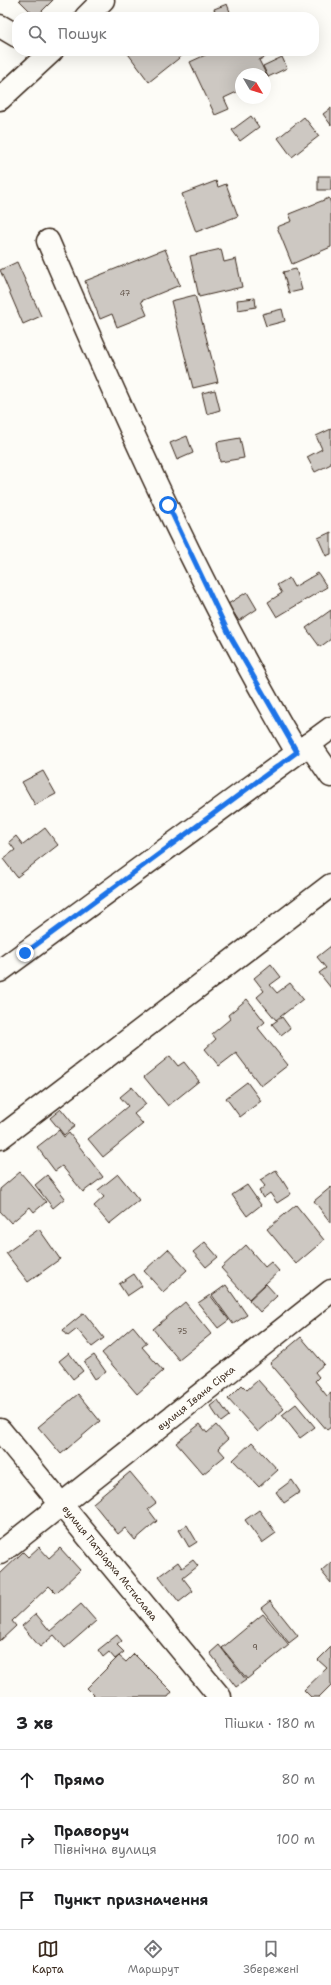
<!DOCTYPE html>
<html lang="uk">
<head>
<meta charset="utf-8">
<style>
  body { margin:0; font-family:"Shantell Sans",sans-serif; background:#f2f2f2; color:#202124 }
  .compass { position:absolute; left:235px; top:68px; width:36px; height:36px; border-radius:50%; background:#fff; box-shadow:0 4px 16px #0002; rotate:128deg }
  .stop { position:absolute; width:12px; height:12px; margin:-9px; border:3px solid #1a73e8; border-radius:50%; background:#fff }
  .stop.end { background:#1a73e8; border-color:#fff; box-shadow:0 1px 4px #0008 }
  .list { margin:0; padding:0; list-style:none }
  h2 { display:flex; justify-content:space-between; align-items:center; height:52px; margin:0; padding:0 16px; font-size:17px }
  h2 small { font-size:13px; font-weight:400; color:#757577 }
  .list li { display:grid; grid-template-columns:26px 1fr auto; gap:12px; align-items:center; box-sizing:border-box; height:60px; padding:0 16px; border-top:1px solid #e0e0e0 }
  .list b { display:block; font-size:15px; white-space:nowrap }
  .list p { margin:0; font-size:13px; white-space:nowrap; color:#757577 }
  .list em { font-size:13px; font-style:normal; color:#757577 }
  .icon { flex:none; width:22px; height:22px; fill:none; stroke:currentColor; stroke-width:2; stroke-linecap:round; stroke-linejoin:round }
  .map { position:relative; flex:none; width:331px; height:1697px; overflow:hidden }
  .search { position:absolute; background:#fff; box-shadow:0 4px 16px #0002; left:12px; right:12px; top:12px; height:44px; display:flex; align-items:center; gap:10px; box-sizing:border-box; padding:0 14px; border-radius:16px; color:#757577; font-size:15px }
  .sheet { height:232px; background:#fff }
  nav { display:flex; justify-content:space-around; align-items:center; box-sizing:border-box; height:56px; border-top:1px solid #e0e0e0; background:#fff; font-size:11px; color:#757577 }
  nav a { display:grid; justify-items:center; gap:2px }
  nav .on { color:#3b2a1e }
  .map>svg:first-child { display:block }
  .building { fill:#cdc8c2; stroke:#3b2a1e }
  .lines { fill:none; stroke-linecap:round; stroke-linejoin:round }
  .minor-casing { stroke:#3b2a1e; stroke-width:25 }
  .minor { stroke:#fdfcf7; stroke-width:22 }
  .route { stroke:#1a73e8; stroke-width:5 }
  .labels { text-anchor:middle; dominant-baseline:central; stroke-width:4; stroke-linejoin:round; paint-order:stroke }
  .number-label { font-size:8px; fill:#605247 }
  .street-label { font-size:10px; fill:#3b2a1e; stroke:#fdfcf7 }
</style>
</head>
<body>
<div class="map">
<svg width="331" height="1697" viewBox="0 0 331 1697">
  <rect width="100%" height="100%" fill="#fdfcf7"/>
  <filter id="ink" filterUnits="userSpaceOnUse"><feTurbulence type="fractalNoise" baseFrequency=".025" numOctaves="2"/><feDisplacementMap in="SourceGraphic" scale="8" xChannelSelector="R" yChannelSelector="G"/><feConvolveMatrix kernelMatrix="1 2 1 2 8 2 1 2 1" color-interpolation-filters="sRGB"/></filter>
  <g filter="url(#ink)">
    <!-- building -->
    <g class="building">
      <polygon points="19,0 53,0 36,17"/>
      <polygon points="227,4 232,17 217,17 214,9"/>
      <polygon points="126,51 180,51 183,55 149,82"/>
      <polygon points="214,51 277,51 259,60 268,78 265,79 265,74 241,74 241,90 224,98 229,109 215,115 190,62"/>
      <polygon points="282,57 287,68 268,77 263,66"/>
      <polygon points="331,108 331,125 323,114"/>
      <polygon points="251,116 259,127 240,141 232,130"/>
      <polygon points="304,117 319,136 292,157 278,138"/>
      <rect x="318" y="176" width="13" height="14"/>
      <polygon points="216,181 218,187 226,184 238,216 196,232 182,194"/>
      <polygon points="329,198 331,204 331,247 292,264 277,227 292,221 289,214"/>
      <polygon points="165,249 180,285 141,301 147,315 117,327 112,314 100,319 85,281"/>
      <polygon points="221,249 224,262 236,259 242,287 199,297 190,256"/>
      <polygon points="17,262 41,316 23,324 0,270"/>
      <polygon points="296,269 302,290 289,293 283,272"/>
      <polygon points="195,295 218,382 193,388 171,301"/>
      <polygon points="255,298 256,307 238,310 237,300"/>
      <polygon points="282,309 285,321 266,326 262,314"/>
      <polygon points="215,390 220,410 207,414 202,393"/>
      <polygon points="331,429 331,464 315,472 307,457 322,449 316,436"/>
      <polygon points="187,436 193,453 177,460 170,443"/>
      <polygon points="240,438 244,458 220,462 217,442"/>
      <polygon points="331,532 331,554 326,556 318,538"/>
      <polygon points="318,573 327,587 277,617 268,602 282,593 277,585 289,578 294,587"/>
      <polygon points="247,592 257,609 239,621 228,604"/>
      <polygon points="331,610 331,639 320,647 306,628"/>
      <polygon points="43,771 56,794 35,805 22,782"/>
      <polygon points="45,828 58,845 17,877 3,859 15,850 9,842 16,836 23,845"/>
      <polygon points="331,946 331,988 319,973 326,968 317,957"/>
      <polygon points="271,964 281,977 270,985 277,993 290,983 303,999 276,1020 257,997 264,991 254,978"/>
      <polygon points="247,999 265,1022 258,1028 288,1065 261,1086 236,1053 219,1066 205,1049 216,1039 212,1034 230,1019 228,1015"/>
      <polygon points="282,1017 290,1028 281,1035 272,1024"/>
      <polygon points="170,1056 178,1066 184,1062 199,1081 168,1106 144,1077"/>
      <polygon points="247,1082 261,1101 240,1117 226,1098"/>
      <polygon points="132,1087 146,1104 134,1114 143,1124 103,1157 88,1139 128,1106 120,1097"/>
      <polygon points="61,1109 75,1126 64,1135 50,1118"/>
      <polygon points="59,1130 64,1137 69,1133 103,1177 83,1192 62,1166 55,1171 37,1147"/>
      <polygon points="276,1170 291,1194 277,1203 270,1193 263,1198 259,1191 265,1186 260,1180"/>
      <polygon points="20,1172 46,1202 34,1212 30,1207 11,1223 0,1211 0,1189"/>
      <polygon points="118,1174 139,1200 109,1224 94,1206 104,1197 98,1190"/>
      <polygon points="47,1175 65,1198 53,1208 35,1185"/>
      <polygon points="247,1185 261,1205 247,1216 232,1195"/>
      <polygon points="331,1187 331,1223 314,1201"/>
      <polygon points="296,1205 324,1240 296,1264 267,1229"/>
      <polygon points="39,1229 60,1259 28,1282 6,1253"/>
      <polygon points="205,1242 218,1257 206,1267 193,1252"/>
      <polygon points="246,1245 265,1267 271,1262 279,1271 249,1299 221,1268"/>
      <polygon points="168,1249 187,1270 163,1292 144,1271"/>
      <polygon points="134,1274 142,1286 127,1296 119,1284"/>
      <polygon points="266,1284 277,1296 260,1312 249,1300"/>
      <polygon points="226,1285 247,1315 233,1324 212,1295"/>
      <polygon points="210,1295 229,1320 218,1328 198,1303"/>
      <polygon points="185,1302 211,1334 179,1360 153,1329"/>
      <polygon points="84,1313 104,1338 92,1347 77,1329 68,1336 63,1330"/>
      <polygon points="133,1326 147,1343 142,1347 163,1371 137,1394 102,1353"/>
      <polygon points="301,1337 324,1364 315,1372 319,1377 315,1381 327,1396 331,1393 331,1427 327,1430 270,1363"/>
      <polygon points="69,1353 83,1371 73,1379 59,1361"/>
      <polygon points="94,1355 106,1372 95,1379 84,1362"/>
      <polygon points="258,1380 284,1409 258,1432 228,1399 242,1385 247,1390"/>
      <polygon points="78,1394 100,1421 61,1454 38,1427"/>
      <polygon points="218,1400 229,1416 221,1422 210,1406"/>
      <polygon points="296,1404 315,1427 300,1438 282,1415"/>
      <polygon points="200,1424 207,1433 216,1425 228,1439 218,1448 225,1456 203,1474 176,1443"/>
      <polygon points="252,1442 278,1470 259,1487 233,1460"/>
      <polygon points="130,1472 156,1503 148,1509 157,1521 135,1540 125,1528 118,1534 93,1503"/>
      <polygon points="292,1480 300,1492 284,1503 276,1492"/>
      <polygon points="259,1510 276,1533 262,1543 245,1520"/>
      <polygon points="187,1525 197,1542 189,1547 179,1530"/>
      <polygon points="39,1547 49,1558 60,1548 80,1570 56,1593 49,1586 12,1621 16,1626 0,1641 0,1574 23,1552 28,1557"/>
      <polygon points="193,1560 198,1566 183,1578 193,1591 179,1602 159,1576 178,1562 182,1568"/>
      <polygon points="331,1562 331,1583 321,1571"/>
      <polygon points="270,1601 298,1636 289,1643 261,1608"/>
      <polygon points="81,1604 96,1621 65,1648 54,1635 40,1647 22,1626 36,1614 50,1631"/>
      <polygon points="263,1614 289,1645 247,1679 222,1648"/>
      <polygon points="117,1635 122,1641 117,1645 124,1652 115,1659 109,1652 103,1657 98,1650"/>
      <polygon points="219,1645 246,1680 236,1687 210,1653"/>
      <polygon points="331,1647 331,1685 319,1697 311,1697 304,1690 327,1668 318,1660"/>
      <polygon points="134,1654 172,1692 168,1697 96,1697 87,1688 119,1656 126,1662"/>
    </g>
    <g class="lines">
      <defs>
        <g id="minor">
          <polyline points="86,17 103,0"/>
          <polyline points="0,26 17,36"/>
          <polyline points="0,99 52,51"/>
          <path d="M48,241C123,415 200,589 297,752"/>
          <polyline points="309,744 331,776"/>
          <polyline points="0,971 331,728"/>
          <polyline points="0,1138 331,885"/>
          <polyline points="0,1430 220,1697"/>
          <polyline points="0,1553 331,1291"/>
        </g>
      </defs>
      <!-- minor casing -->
      <use href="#minor" class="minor-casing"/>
      <!-- minor -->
      <use href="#minor" class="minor"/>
    </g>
  </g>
  <g class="lines" filter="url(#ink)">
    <!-- route -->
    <polyline class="route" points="25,953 297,752 229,634 168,505"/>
  </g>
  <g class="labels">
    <!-- number labels -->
    <g class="number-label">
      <text x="125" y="293">47</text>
      <text x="182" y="1331">75</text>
      <text x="255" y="1647">9</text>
    </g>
    <!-- street labels -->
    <g class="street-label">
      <text transform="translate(196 1398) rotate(-39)">вулиця Івана Сірка</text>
      <text transform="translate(110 1563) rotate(51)">вулиця Патріарха Мстислава</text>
    </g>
  </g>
</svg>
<svg class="compass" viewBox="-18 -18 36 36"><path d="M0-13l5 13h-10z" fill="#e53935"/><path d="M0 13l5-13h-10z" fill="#757577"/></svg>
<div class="stop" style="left:168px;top:505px"></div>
<div class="stop end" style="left:25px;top:953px"></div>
<div class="search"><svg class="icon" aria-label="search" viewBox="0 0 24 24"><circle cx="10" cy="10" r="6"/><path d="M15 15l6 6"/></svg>Пошук</div>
</div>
<section class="sheet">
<h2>3 хв<small>Пішки · 180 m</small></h2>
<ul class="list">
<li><svg class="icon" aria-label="ahead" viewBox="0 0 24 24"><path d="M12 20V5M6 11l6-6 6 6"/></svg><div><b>Прямо</b></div><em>80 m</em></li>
<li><svg class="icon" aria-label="right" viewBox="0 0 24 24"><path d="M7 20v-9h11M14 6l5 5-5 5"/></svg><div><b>Праворуч</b><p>Північна вулиця</p></div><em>100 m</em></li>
<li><svg class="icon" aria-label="arrive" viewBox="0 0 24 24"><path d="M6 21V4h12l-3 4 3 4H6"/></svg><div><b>Пункт призначення</b></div></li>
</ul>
</section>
<nav>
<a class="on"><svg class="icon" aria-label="map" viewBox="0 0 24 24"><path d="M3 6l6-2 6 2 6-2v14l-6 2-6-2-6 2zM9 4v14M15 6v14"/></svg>Карта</a>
<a><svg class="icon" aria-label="directions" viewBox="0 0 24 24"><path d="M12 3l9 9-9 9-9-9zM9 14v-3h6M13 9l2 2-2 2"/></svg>Маршрут</a>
<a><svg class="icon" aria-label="saved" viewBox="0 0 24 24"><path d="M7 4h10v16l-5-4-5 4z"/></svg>Збережені</a>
</nav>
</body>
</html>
